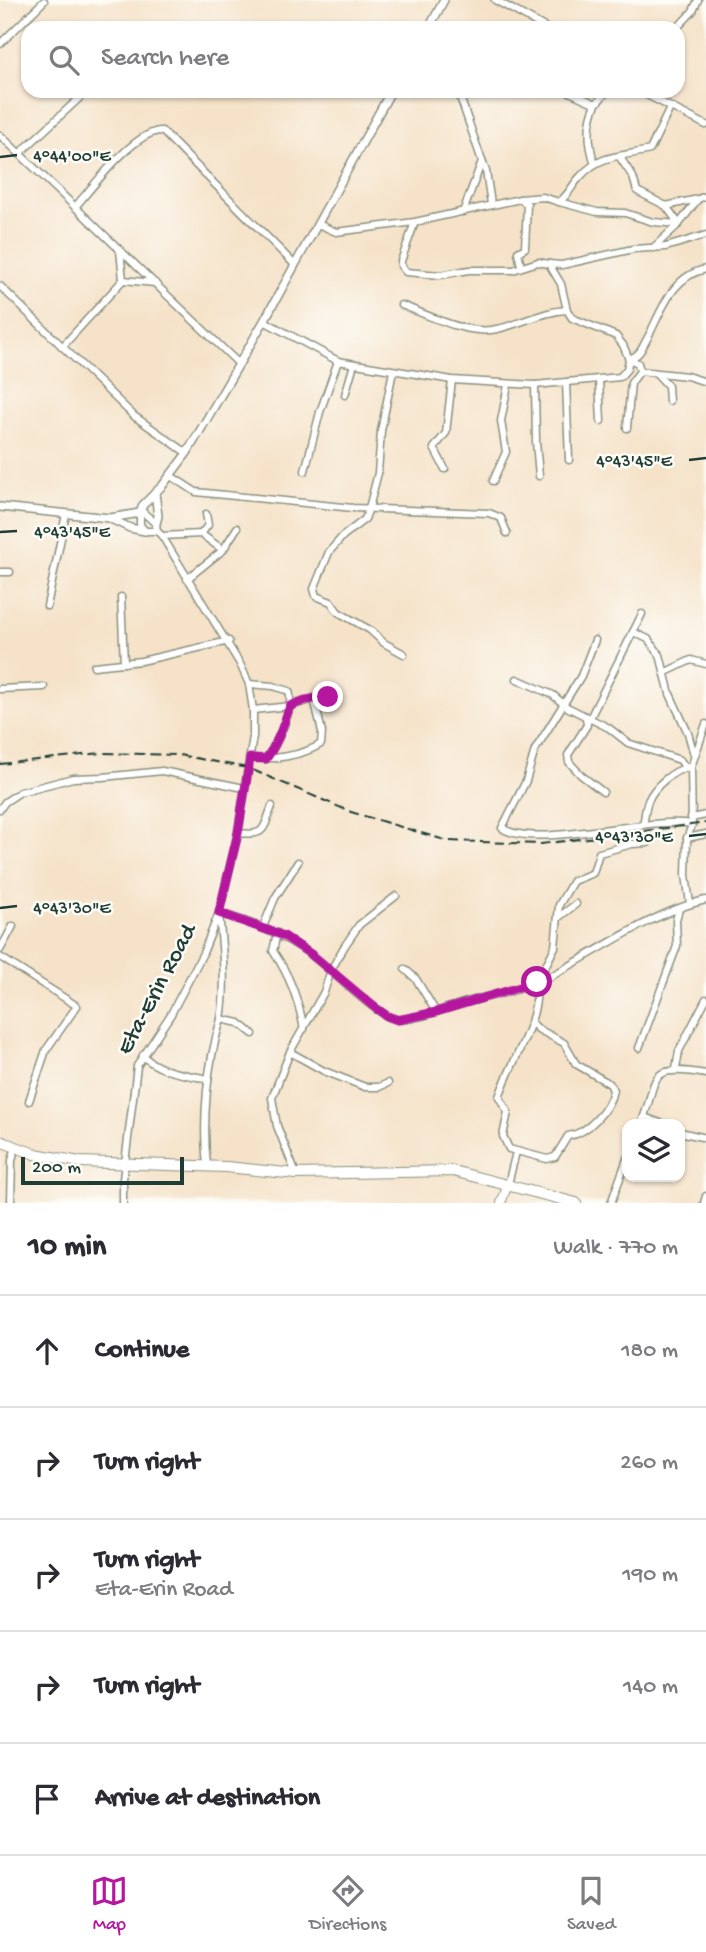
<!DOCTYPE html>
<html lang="en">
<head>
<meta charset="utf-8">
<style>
  body { margin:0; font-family:"Gochi Hand",sans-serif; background:#f7f7f7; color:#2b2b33 }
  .controls { position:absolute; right:21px; bottom:21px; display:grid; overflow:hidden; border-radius:14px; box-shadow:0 2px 5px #0004 }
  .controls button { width:63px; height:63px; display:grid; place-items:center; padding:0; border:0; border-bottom:2px solid #e1e1e2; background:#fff; color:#2b2b33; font:35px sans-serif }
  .scale { position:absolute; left:21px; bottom:18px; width:163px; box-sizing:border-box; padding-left:7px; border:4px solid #1f3d34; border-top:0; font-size:19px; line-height:24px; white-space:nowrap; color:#1f3d34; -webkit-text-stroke:5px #fdfcf7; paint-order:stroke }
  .stop { position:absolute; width:21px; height:21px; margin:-16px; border:5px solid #b5179e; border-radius:50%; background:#fff }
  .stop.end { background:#b5179e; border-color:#fff; box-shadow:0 2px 7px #0008 }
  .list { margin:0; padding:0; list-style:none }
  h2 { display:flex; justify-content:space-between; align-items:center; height:91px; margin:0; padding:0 28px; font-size:30px }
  h2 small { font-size:23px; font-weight:400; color:#7c7c81 }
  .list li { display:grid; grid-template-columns:46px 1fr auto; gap:21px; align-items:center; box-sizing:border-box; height:112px; padding:0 28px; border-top:2px solid #e1e1e2 }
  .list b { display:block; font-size:26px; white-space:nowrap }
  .list p { margin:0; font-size:23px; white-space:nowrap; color:#7c7c81 }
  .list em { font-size:23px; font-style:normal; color:#7c7c81 }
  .icon { flex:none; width:38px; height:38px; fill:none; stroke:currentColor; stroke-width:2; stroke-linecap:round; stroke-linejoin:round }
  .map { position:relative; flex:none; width:706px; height:1203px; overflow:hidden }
  .search { position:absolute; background:#fff; box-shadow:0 2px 5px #0004; left:21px; right:21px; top:21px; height:77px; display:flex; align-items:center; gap:18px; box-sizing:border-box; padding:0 24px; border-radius:21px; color:#7c7c81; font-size:26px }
  .sheet { height:651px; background:#fff }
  nav { display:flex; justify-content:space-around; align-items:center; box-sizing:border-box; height:98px; border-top:2px solid #e1e1e2; background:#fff; font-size:19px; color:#7c7c81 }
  nav a { display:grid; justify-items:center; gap:4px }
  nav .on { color:#b5179e }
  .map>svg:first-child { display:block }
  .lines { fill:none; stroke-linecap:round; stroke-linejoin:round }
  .minor-casing { stroke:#8a907e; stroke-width:9 }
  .tertiary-casing { stroke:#8a907e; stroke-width:10 }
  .secondary-casing { stroke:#8a907e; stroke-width:10 }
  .primary-casing { stroke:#8a907e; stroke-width:12 }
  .minor { stroke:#fff; stroke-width:6 }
  .tertiary { stroke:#fff; stroke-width:7 }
  .secondary { stroke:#fff; stroke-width:8 }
  .primary { stroke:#fff; stroke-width:10 }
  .rail { stroke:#1f3d34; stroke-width:2; stroke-dasharray:10 5; stroke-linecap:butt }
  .route { stroke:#b5179e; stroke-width:9 }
  .ticks { fill:none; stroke:#1f3d34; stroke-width:2.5 }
  .labels { text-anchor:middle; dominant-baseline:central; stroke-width:5; stroke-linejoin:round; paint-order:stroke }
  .street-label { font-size:24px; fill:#1f3d34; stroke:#fdfcf7 }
  .ticks-label { font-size:18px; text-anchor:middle; fill:#1f3d34; stroke:#fdfcf7; stroke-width:5; stroke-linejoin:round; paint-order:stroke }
</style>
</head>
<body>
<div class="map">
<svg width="706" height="1203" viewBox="0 0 706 1203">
  <rect width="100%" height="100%" fill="#fdfcf7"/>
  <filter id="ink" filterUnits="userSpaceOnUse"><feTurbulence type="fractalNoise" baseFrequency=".0143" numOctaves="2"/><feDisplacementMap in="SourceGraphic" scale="14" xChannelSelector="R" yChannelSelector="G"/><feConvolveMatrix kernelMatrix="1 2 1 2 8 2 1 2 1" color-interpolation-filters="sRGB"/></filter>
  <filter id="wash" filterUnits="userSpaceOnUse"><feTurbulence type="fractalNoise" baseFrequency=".00686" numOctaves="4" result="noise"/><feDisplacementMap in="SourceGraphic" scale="28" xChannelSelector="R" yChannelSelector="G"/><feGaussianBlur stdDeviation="1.57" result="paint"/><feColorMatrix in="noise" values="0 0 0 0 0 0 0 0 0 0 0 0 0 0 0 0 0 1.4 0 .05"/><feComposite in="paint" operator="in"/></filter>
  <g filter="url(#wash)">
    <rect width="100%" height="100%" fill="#f5e2c8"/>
  </g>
  <g filter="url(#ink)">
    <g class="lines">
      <defs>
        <g id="minor">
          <polyline points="495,0 546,28"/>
          <polyline points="677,28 693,11 698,0"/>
          <polyline points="0,44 44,1"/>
          <polyline points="458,91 482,161 463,212"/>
          <polyline points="567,91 596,104 607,91"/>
          <polyline points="639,91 706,125"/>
          <polyline points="0,135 239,364"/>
          <polyline points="20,153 87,91"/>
          <polyline points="619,156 633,177 637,191 666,206 698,199"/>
          <polyline points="482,161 486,171 491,204"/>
          <path d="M595,164C588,144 587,123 596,104"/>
          <polyline points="520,199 527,204 525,248 518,252 521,266"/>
          <polyline points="559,202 597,212 625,213 653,222 679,224 666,206"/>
          <path d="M75,207C92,188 135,130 162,131L295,265"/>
          <polyline points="415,222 401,261 401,266 406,272 440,275 469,270 513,270 538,262 549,264 561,284 567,310 572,318 616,336 623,345 629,359 638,363 640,371 631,383 627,428"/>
          <path d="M318,224L336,232L415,222L520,199L543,197L559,202C569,195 572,185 580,177C601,153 622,157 650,150L670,108"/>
          <polyline points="653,248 679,224 698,199 706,196"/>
          <polyline points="549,264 562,265 633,249 666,247 706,235"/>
          <polyline points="123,280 155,283"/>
          <polyline points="0,286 134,416 187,453"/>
          <path d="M401,305C429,315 467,336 497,329C521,324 543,311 567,310"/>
          <path d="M264,321L338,361L452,380L535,385L620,377L627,369L629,359C640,355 641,350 647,339C662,311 671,276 706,269"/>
          <polyline points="62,347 123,280 120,250"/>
          <polyline points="393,371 381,431 378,473 369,508 365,519 343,536 329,552 314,589 316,596 331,602 338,612 370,630 384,643 404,654"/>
          <polyline points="640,371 687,376 706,382"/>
          <polyline points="657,374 668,386 669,401"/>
          <polyline points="599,380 601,421"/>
          <polyline points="566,382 569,460"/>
          <polyline points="535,385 536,442 539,476"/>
          <polyline points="345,395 354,364"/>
          <polyline points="445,469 434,448 446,433 452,380"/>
          <polyline points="305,471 320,412 338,361"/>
          <polyline points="171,476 196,492 353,508 489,513 501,518 507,533"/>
          <polyline points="493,481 506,452 501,421 508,385"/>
          <polyline points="201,534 208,525 206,514"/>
          <polyline points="162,536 201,534 223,550"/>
          <polyline points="0,572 10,572"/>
          <polyline points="187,579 223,550 237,528"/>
          <polyline points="121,597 124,663"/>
          <polyline points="47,606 66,514"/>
          <polyline points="633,632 648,639 660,655 670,694 688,733 694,755"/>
          <path d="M595,640L581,676L535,750L526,781L502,828C534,850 646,816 692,824"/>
          <polyline points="94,666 141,661 229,641"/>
          <polyline points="664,673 691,660 706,664"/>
          <polyline points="517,679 553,695 567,707 609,728 628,743 680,760 686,768"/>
          <path d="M249,684L273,686L289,691C295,708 276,745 266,759"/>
          <polyline points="0,689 44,687"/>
          <polyline points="253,710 290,706 321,697 336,698"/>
          <polyline points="586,718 587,725 568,755 569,762 581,775 603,792"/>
          <polyline points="589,720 642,614"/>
          <path d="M250,758C272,760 302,756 321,744L322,732L314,698"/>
          <polyline points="0,809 5,802 20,792 73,778 103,777 162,771 244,788"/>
          <polyline points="691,818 706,815"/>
          <path d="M643,825C645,817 645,808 648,801C655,785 673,771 688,767"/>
          <path d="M238,833C266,836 263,830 272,806"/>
          <polyline points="687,838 706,834"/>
          <polyline points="690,904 686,875 687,838 692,825 691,767 706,724"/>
          <polyline points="559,917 576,904"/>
          <polyline points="263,927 275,898 298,862"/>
          <path d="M277,933L273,951C290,976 298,999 304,1029"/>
          <polyline points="0,950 13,926"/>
          <polyline points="0,957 77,1006 46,1050 29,1101"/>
          <polyline points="405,969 416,979 436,1012"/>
          <polyline points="541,981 542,973 555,947 559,905 573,881 593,873 599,853 632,844 648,843"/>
          <path d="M531,1022L538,1029L564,1043L576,1064L610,1084L613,1090C610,1109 587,1134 568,1136L555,1157L547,1159L509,1149L503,1136L508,1112L499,1097C512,1059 539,1024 537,982"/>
          <path d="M253,1034L239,1023L221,1019C227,985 222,947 219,913C252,923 281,933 310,954C333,970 371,1012 395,1019C409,1022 442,1010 457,1005C482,997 522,991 544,980C592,955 654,911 706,900"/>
          <polyline points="639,1048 677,946 676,920 679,909"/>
          <polyline points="290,1052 324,1071 365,1087 379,1087 388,1083"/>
          <path d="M143,1055C156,1072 189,1075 208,1079"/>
          <polyline points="676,1069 679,1051 706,999"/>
          <polyline points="644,1117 663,1124"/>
          <path d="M641,1124C660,1079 643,1063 706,1074"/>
          <polyline points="680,1132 706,1138"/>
          <path d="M207,1166C202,1119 207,1065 221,1019"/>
          <polyline points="296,1174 277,1126 272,1098 290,1052 324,992 331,970 344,947 359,925 396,896"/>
          <polyline points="508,1184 516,1152"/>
          <polyline points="11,1203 12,1160 15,1150"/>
          <polyline points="123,1203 123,1179 137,1066 171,1014 203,953 219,913 238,833 253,736 253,710 249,684 240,664 162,536 157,531 156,524 144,513 140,513 140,525 145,531 157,531"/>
          <polyline points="611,1203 627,1159"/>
          <polyline points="704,1203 706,1196"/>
        </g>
        <g id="tertiary">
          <polyline points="429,28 444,0"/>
          <polyline points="155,493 158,516 156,524"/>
          <polyline points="0,507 110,518 140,513 143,505 163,485 187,453 264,321 391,91"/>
          <polyline points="111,519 130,528 145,531"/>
        </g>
        <polyline id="secondary" points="501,1203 508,1184"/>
        <polyline id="primary" points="0,1141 35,1154 80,1162 226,1167 296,1174 453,1171 576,1203"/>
      </defs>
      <!-- minor casing -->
      <use href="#minor" class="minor-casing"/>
      <!-- tertiary casing -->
      <use href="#tertiary" class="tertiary-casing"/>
      <!-- secondary casing -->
      <use href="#secondary" class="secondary-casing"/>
      <!-- primary casing -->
      <use href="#primary" class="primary-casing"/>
      <!-- minor -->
      <use href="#minor" class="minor"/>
      <!-- tertiary -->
      <use href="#tertiary" class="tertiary"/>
      <!-- secondary -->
      <use href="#secondary" class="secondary"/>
      <!-- primary -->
      <use href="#primary" class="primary"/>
      <!-- rail -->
      <polyline class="rail" points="0,764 101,753 179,755 248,768 351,812 448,841 541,844 706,823"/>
    </g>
  </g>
  <g class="lines" filter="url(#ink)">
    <!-- route -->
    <path class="route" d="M328,697L306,700L290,706C283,725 278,743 266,759L250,758L238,833L219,913L284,936L312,955L373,1006L387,1016L398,1020L436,1012L537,982"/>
  </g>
  <!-- ticks -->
  <path class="ticks" d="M0,157L17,155M689,460L706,458M0,532L17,531M689,836L706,834M0,908L17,906"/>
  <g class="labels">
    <!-- street labels -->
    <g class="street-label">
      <text transform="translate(158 990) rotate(-62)">Eta-Erin Road</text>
    </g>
  </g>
  <g class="ticks-label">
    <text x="72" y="161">4°44'00"E</text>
    <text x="634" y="466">4°43'45"E</text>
    <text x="72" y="537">4°43'45"E</text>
    <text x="634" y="842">4°43'30"E</text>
    <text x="72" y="913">4°43'30"E</text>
  </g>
</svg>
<div class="controls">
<button><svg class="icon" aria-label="layers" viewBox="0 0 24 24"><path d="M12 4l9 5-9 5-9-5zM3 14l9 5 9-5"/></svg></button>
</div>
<div class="scale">200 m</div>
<div class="stop" style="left:537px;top:982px"></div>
<div class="stop end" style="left:328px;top:697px"></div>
<div class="search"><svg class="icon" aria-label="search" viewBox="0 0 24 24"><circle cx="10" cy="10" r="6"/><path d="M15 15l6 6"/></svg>Search here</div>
</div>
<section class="sheet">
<h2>10 min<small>Walk · 770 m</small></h2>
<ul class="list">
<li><svg class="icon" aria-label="ahead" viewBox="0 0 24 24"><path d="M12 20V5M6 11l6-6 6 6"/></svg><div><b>Continue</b></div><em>180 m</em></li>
<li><svg class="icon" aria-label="right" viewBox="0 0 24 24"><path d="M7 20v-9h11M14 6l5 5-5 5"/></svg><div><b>Turn right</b></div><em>260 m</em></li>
<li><svg class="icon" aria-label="right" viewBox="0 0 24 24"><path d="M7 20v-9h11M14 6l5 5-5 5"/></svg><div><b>Turn right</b><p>Eta-Erin Road</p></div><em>190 m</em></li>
<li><svg class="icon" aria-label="right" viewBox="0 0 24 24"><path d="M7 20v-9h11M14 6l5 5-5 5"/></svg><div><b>Turn right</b></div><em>140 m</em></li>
<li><svg class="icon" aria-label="arrive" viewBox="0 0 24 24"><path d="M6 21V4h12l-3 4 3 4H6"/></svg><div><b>Arrive at destination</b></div></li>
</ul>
</section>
<nav>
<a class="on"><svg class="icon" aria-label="map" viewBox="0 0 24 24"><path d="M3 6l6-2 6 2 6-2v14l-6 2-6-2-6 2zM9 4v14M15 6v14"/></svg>Map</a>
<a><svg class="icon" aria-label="directions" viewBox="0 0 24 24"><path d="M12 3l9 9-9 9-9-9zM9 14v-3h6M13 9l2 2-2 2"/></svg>Directions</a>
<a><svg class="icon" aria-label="saved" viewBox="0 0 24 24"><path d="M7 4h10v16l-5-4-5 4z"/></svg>Saved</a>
</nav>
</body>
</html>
